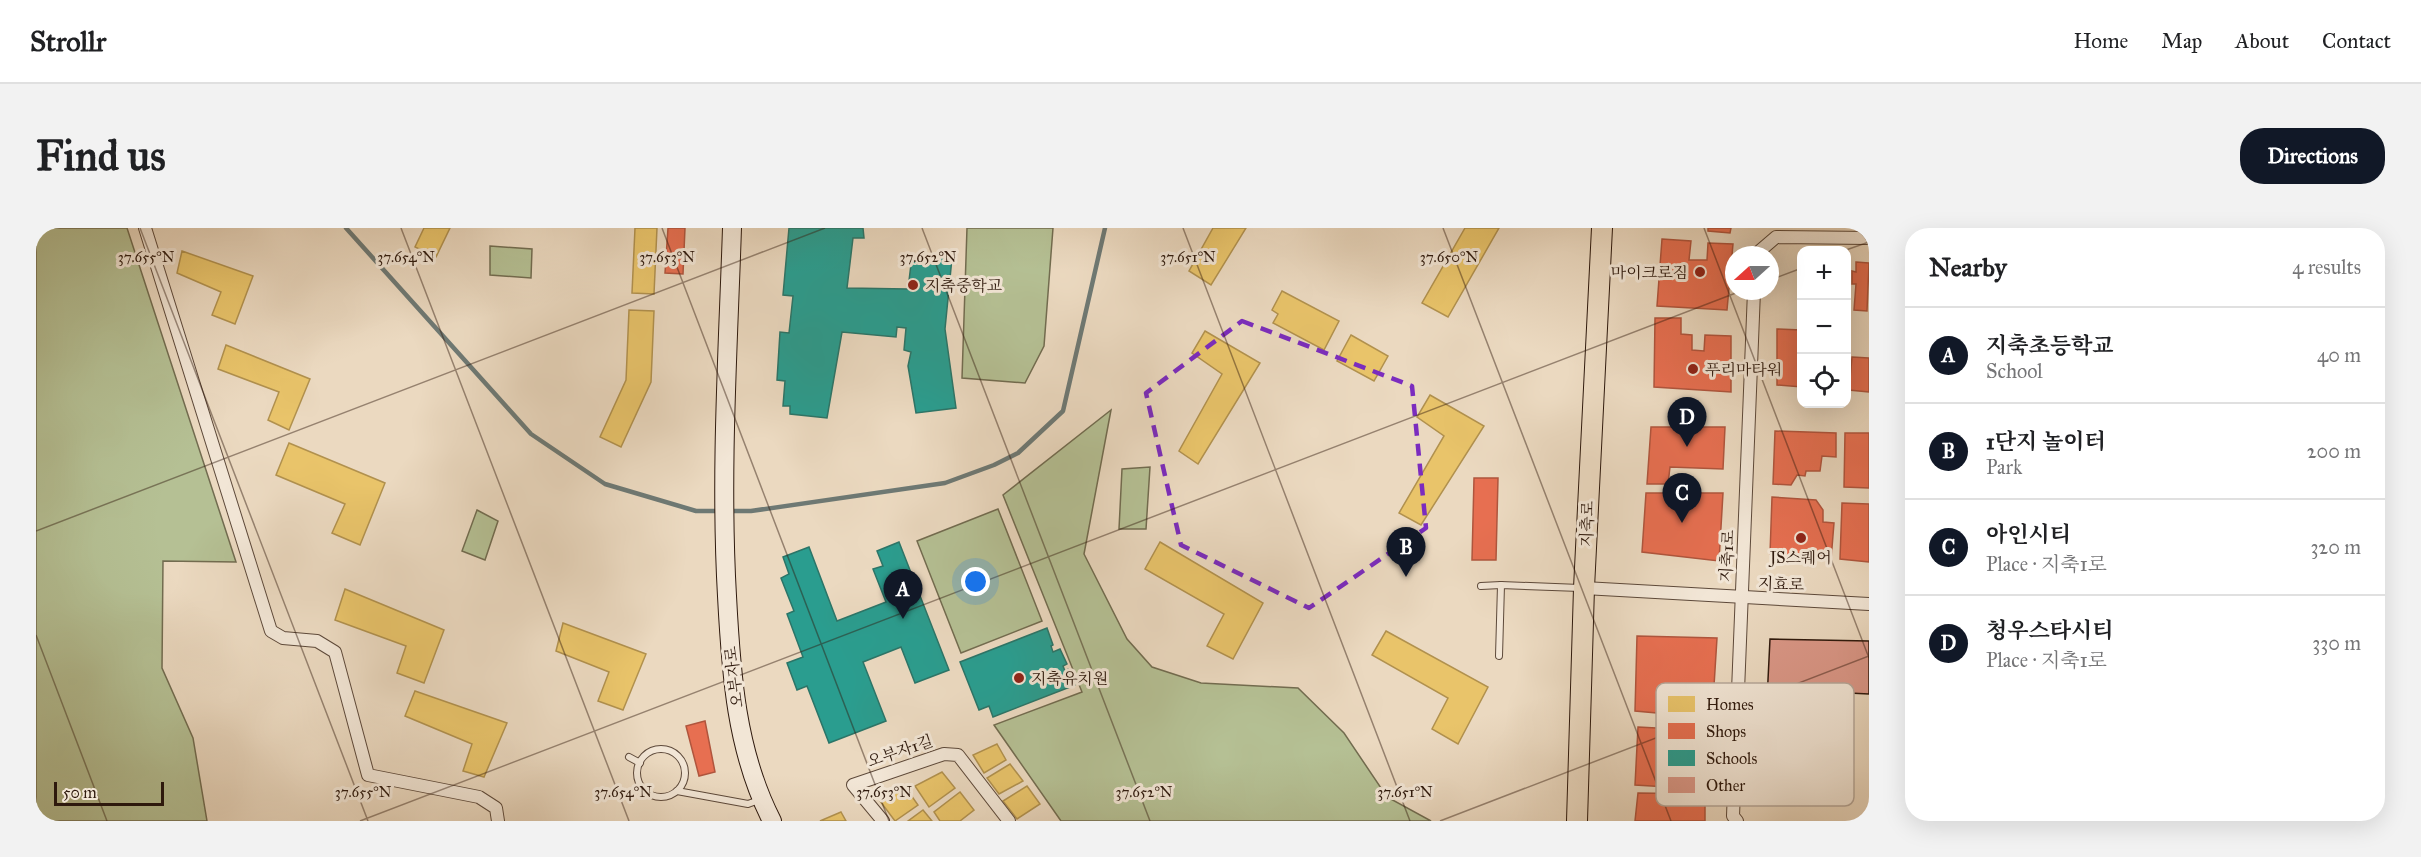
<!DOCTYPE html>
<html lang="en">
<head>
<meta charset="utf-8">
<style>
  body { margin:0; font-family:"IM FELL Great Primer","Noto Serif KR",serif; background:#f2f2f2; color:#202124 }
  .controls { position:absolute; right:18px; top:18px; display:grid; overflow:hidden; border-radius:12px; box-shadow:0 6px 24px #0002 }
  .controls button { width:54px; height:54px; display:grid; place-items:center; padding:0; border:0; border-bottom:2px solid #e0e0e0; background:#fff; color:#202124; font:30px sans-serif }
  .compass { position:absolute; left:1689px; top:18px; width:54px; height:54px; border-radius:50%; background:#fff; box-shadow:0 6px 24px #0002; rotate:249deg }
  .scale { position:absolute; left:18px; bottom:15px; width:110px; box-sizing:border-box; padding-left:6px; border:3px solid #2e190d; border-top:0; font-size:16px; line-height:21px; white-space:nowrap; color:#2e190d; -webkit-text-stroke:4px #f2e6d6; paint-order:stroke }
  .you { position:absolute; left:940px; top:354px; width:21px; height:21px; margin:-15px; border:4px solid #fff; border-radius:50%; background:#1a73e8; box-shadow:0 0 0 9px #1a73e833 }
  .badge { display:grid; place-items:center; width:39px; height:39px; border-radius:50%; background:#111827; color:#fff; font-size:20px; font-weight:700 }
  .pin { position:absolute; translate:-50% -50px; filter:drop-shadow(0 2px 3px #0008) }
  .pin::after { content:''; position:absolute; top:32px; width:21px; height:18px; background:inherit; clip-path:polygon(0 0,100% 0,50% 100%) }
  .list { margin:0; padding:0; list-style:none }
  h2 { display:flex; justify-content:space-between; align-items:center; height:78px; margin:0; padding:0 24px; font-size:26px }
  h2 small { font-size:20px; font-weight:400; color:#757577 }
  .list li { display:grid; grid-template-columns:39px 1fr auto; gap:18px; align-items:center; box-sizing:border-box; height:96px; padding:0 24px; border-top:2px solid #e0e0e0 }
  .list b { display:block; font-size:22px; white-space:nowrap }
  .list p { margin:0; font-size:20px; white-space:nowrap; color:#757577 }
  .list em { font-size:20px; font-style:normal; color:#757577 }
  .icon { flex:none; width:33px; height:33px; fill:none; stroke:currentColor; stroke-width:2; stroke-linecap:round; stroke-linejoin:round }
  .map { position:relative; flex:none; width:1833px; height:593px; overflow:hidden; border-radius:24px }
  header { display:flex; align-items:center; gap:36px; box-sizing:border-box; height:84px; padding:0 30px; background:#fff; border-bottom:2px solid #e0e0e0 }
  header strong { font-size:28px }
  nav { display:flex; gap:33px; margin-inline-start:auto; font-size:21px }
  .intro { display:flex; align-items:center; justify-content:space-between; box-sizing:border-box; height:144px; padding:0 36px }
  h1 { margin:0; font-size:42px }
  .button { padding:15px 27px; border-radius:24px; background:#111827; color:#fff; font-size:21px; font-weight:700 }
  main { display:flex; gap:36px; padding:0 36px }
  aside { flex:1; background:#fff; border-radius:24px; box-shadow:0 6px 24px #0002 }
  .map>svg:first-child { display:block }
  .green { fill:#b5c094; stroke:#726c50; stroke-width:1.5 }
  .homes { fill:#e9c46a; stroke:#b1914e; stroke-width:1.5 }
  .shops { fill:#e76f51; stroke:#b0553d; stroke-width:1.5 }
  .schools { fill:#2a9d8f; stroke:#2b7568; stroke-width:1.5 }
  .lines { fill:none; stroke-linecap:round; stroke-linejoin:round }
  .stream { stroke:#6e7974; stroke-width:4.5 }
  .building { fill:#da9787; stroke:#2e190d; stroke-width:1.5 }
  .lane-casing { stroke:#5d493a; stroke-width:8 }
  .street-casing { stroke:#5d493a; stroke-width:14 }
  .secondary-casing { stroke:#2e190d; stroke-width:20 }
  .primary-casing { stroke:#2e190d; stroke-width:22 }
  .lane { stroke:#f2e6d6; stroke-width:6 }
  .street { stroke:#f2e6d6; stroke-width:12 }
  .secondary { stroke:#f2e6d6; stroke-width:18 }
  .primary { stroke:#ebd9c0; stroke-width:20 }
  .marked { fill:none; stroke:#7b2cbf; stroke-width:4.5; stroke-dasharray:12 8; stroke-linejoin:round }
  .ticks { fill:none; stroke:#2e190d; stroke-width:1.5; stroke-opacity:0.45 }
  .poi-dot { fill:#8f2418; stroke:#f2e6d6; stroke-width:2 }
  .labels { text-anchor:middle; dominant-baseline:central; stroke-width:6; stroke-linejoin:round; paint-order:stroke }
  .poi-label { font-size:16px; fill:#2e190d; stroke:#f2e6d6; text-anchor:start }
  .street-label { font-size:16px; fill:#2e190d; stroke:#f2e6d6 }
  .key { fill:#f2e6d6; stroke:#b7a89a; stroke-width:1.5 }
  .key-label { font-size:16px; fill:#2e190d }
  .ticks-label { font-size:15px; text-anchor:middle; fill:#2e190d; stroke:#f2e6d6; stroke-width:6; stroke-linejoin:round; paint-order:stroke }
</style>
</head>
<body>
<header>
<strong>Strollr</strong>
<nav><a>Home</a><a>Map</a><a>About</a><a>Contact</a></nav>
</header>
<div class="intro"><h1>Find us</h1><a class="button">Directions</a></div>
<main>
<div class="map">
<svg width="1833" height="593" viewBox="0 0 1833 593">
  <rect width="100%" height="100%" fill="#ebd9c0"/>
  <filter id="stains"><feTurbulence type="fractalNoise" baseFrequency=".00333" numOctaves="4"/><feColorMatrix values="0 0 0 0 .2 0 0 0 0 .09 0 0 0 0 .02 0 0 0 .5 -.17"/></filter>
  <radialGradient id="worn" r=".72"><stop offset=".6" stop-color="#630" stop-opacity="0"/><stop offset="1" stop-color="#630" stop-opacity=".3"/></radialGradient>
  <!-- green -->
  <g class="green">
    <polygon points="0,0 91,0 200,334 127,333 126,440 157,510 171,593 0,593"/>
    <polygon points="931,0 1017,0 1008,118 989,155 926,150"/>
    <polygon points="454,18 496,21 495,50 454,47"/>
    <polygon points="1075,182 1048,326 1091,411 1116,439 1165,455 1262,460 1308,505 1351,569 1395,593 1025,593 958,497 1046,464 967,267"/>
    <polygon points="1114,239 1110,301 1083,301 1086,241"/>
    <polygon points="962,281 1006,393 925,425 881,313"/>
    <polygon points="441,282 462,293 449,332 426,323"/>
  </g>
  <!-- homes -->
  <g class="homes">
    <polygon points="388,0 414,0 400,29 379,19"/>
    <polygon points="599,0 621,0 618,66 596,65"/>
    <polygon points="1177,0 1210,0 1175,57 1153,43"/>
    <polygon points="1429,0 1463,0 1412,89 1386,75"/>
    <polygon points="146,23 217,48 199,96 176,87 185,64 141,45"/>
    <polygon points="1246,63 1303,93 1288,122 1237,95 1242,86 1236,82"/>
    <polygon points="593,82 618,83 615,154 585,219 564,209 590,152"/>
    <polygon points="1169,103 1224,135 1162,236 1143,223 1186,146 1156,125"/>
    <polygon points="1315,107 1352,128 1338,153 1301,133"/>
    <polygon points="190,117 274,151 253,202 232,192 243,164 182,141"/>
    <polygon points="1394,167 1448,198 1385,297 1363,285 1408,208 1381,189"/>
    <polygon points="253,215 349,255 324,317 296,305 309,276 240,247"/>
    <polygon points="1124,314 1227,375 1197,431 1171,418 1188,386 1109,341"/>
    <polygon points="309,361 408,402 388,455 361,445 370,418 299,392"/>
    <polygon points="527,395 610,426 587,482 562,473 573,444 520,423"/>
    <polygon points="1350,403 1452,459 1422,516 1396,501 1412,470 1336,427"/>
    <polygon points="379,463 471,495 448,549 427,543 436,516 369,488"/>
    <polygon points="961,516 970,532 948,545 937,527"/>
    <polygon points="974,536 987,553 963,566 951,550"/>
    <polygon points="906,544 919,560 893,579 879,558"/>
    <polygon points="991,558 1004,576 981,591 967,573"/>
    <polygon points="870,560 882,577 859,593 844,573"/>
    <polygon points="924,564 938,582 924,593 904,593 898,584"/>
    <polygon points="887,582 896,593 872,593"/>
    <polygon points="805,584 810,593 784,593"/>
  </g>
  <!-- shops -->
  <g class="shops">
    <polygon points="632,0 649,0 647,46 629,45"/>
    <polygon points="1672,0 1695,0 1694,5 1672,3"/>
    <polygon points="1626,11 1655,13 1653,32 1671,32 1672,15 1697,16 1691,82 1621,78"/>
    <polygon points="1820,34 1833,35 1831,83 1818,82 1820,56 1816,56 1816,43 1820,44"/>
    <polygon points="1619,90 1645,90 1645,106 1656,107 1656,122 1668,123 1669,107 1695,108 1695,164 1618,159"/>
    <polygon points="1741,101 1765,102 1766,159 1741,157"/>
    <polygon points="1816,129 1833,130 1833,164 1813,162"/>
    <polygon points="1615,199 1689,199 1687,241 1634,239 1632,256 1611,256"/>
    <polygon points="1739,203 1800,205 1800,229 1786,228 1784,243 1770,243 1769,248 1761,247 1755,257 1737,256"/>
    <polygon points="1809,205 1833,205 1833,260 1808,259"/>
    <polygon points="1438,250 1462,250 1460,332 1436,332"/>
    <polygon points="1610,265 1687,265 1683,333 1606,324"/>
    <polygon points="1736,269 1780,272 1787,282 1787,294 1798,295 1795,332 1734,326"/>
    <polygon points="1806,275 1833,276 1833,334 1804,331"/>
    <polygon points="1601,408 1681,410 1676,490 1599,483"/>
    <polygon points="669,493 679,544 663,548 650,498"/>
    <polygon points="1602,499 1675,503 1670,550 1634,548 1632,559 1599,557"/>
    <polygon points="1602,565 1669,566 1669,593 1599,593"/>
  </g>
  <!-- schools -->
  <g class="schools">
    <polygon points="753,0 827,0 828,10 817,10 811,60 872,61 876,28 916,30 909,101 920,180 880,185 872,138 875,124 868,122 870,100 861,99 860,109 806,104 791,190 754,186 754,178 747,178 749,153 741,152 744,104 753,105 757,68 747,67"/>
    <polygon points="863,314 913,442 879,455 865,419 827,434 850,493 793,515 771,458 761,462 751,435 767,429 751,386 758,383 745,350 753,346 747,329 773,319 801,393 850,374 837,341 847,338 841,323"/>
    <polygon points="1011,400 1017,417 1015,418 1017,424 1024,421 1031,436 1027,438 1029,443 1032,441 1039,457 957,489 953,478 943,482 924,434"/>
  </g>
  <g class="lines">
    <!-- stream -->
    <g class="stream">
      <polyline points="310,0 495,206 569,256 660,283 685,283"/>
      <polyline points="694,283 715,283 909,255 958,237 982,225 1027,183 1069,0"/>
    </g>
  </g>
  <!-- building -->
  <polygon class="building" points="1734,411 1833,413 1833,466 1793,464 1788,543 1760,544 1759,576 1726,574"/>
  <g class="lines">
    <defs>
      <g id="lane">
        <polyline points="1445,358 1465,357"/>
        <polyline points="1463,428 1465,357 1544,360"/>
        <circle cx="625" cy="545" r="24"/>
        <polyline points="593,529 604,535"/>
        <polyline points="641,563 712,576 723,572"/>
      </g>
      <g id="street">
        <polyline points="109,0 235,403 247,410 281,413 299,424 332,547 443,569 460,580 462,593"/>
        <polyline points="1719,27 1740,9 1833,10"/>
        <polyline points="1548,360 1833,376"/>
        <polyline points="847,593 817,557 908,526 922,527 973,593"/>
        <polyline points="1701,593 1697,588 1718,63"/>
      </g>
      <path id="secondary" d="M696,0C692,122 684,245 691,368C695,445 700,523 736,593"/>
      <polyline id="primary" points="1541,593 1548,360 1566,0"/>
    </defs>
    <!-- lane casing -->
    <use href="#lane" class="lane-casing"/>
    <!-- street casing -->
    <use href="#street" class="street-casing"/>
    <!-- secondary casing -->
    <use href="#secondary" class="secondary-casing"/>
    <!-- primary casing -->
    <use href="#primary" class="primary-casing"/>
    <!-- lane -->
    <use href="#lane" class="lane"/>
    <!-- street -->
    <use href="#street" class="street"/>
    <!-- secondary -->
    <use href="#secondary" class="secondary"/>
    <!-- primary -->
    <use href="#primary" class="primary"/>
  </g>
  <!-- marked area -->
  <path class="marked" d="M1206,93L1376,158L1390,300L1273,380L1145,317L1110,165Z"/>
  <!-- ticks -->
  <path class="ticks" d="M104,0L332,593M365,0L593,593M626,0L853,593M886,0L1114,593M1147,0L1374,593M1407,0L1635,593M1668,0L1833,430M1810,22L1833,14M1734,52L1766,40M0,303L789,0M0,407L71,593M324,593L1705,63M1404,593L1833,428"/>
  <!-- markers -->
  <g class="poi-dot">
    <circle cx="1664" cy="44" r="6"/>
    <circle cx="877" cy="57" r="6"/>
    <circle cx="1657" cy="141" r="6"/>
    <circle cx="1765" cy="310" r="6"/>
    <circle cx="983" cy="450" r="6"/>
  </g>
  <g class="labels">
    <!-- poi labels -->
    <g class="poi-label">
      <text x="1652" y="44" text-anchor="end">마이크로짐</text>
      <text x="889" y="57">지축중학교</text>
      <text x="1669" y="141">푸리마타워</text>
      <text x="1765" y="329" text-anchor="middle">JS스퀘어</text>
      <text x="995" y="450">지축유치원</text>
    </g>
    <!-- street labels -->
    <g class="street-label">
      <text transform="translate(1551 296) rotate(-88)">지축로</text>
      <text transform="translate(1691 328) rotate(-87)">지축1로</text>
      <text transform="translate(1745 356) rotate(2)">지효로</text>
      <text transform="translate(698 449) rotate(-97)">오부자로</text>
      <text transform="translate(864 523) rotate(-19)">오부자1길</text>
    </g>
  </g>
  <!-- legend -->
  <rect x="1620" y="455" width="198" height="123" rx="9" class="key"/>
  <rect x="1632" y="468" width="27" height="16" fill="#e9c46a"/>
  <rect x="1632" y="495" width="27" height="16" fill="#e76f51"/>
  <rect x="1632" y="522" width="27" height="16" fill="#2a9d8f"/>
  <rect x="1632" y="549" width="27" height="16" fill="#da9787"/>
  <g class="key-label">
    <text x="1670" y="482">Homes</text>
    <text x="1670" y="509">Shops</text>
    <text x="1670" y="536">Schools</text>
    <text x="1670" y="563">Other</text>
  </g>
  <g class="ticks-label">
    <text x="110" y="34">37.655°N</text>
    <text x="370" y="34">37.654°N</text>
    <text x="631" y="34">37.653°N</text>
    <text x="892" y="34">37.652°N</text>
    <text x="1152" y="34">37.651°N</text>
    <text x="1413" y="34">37.650°N</text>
    <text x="327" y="569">37.655°N</text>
    <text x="587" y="569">37.654°N</text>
    <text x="848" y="569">37.653°N</text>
    <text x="1108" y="569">37.652°N</text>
    <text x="1369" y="569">37.651°N</text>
  </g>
  <rect width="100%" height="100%" filter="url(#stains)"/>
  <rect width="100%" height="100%" fill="url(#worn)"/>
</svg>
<div class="controls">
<button>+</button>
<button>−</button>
<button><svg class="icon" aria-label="locate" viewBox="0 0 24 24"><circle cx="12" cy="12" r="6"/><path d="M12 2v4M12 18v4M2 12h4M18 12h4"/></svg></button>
</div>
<svg class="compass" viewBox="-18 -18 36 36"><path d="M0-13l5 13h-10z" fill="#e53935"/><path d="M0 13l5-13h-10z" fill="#757577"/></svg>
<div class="scale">50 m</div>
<div class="you"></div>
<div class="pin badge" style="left:867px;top:391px">A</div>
<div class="pin badge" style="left:1370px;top:349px">B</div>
<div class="pin badge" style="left:1646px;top:295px">C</div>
<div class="pin badge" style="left:1651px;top:219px">D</div>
</div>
<aside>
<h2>Nearby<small>4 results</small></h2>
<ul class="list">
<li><span class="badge">A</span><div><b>지축초등학교</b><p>School</p></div><em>40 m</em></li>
<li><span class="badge">B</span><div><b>1단지 놀이터</b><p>Park</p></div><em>200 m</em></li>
<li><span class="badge">C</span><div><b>아인시티</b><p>Place · 지축1로</p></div><em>320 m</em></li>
<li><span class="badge">D</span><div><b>청우스타시티</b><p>Place · 지축1로</p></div><em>330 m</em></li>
</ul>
</aside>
</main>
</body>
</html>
